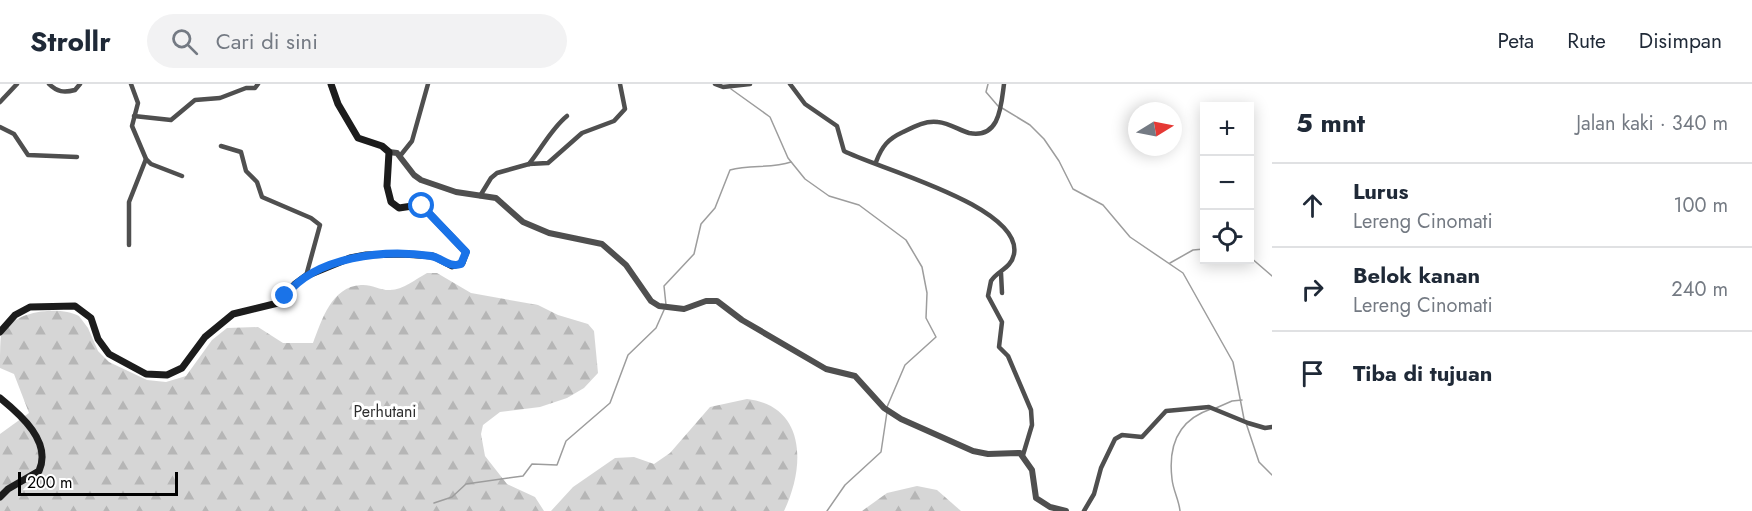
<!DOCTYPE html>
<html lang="id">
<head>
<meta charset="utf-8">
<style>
  body { margin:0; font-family:Jost,sans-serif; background:#f2f2f3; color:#1f2937 }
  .controls { position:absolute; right:18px; top:18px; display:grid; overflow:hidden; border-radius:0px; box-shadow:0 3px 15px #0003 }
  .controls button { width:54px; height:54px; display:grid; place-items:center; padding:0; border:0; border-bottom:2px solid #e0e1e3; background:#fff; color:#1f2937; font:30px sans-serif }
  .compass { position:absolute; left:1128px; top:18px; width:54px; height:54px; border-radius:50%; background:#fff; box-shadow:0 3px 15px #0003; rotate:80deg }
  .scale { position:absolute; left:18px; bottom:15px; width:160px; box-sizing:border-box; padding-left:6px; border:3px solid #000; border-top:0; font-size:16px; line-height:21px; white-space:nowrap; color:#000; -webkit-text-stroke:4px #fff; paint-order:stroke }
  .stop { position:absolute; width:18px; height:18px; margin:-14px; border:4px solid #1a73e8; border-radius:50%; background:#fff }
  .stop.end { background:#1a73e8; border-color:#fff; box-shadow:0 2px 6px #0008 }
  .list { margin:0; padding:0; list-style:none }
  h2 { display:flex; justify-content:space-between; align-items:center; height:78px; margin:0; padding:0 24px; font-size:26px }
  h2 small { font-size:20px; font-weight:400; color:#747a83 }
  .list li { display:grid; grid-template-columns:39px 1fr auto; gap:18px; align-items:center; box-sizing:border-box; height:84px; padding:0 24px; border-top:2px solid #e0e1e3 }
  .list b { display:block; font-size:22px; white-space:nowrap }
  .list p { margin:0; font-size:20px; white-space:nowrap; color:#747a83 }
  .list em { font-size:20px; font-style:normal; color:#747a83 }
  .icon { flex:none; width:33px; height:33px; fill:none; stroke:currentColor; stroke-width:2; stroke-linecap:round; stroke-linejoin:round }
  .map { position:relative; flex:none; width:1272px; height:427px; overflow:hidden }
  header { display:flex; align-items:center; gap:36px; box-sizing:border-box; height:84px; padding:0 30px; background:#fff; border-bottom:2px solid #e0e1e3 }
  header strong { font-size:28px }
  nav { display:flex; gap:33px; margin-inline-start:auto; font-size:21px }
  .search { width:420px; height:54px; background:#f2f2f3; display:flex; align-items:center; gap:15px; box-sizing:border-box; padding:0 21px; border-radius:33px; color:#747a83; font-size:22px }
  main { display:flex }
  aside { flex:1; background:#fff }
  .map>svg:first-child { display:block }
  .forest { fill:url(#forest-firs) }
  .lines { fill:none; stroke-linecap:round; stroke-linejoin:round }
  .stream { stroke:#9d9d9d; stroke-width:1.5 }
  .minor { stroke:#4f4f4f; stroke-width:4.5 }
  .tertiary { stroke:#4f4f4f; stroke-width:6 }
  .secondary { stroke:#1c1c1c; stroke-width:7 }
  .route { stroke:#1a73e8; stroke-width:8 }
  .labels { text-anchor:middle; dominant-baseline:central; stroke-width:6; stroke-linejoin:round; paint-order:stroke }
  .park-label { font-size:16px; fill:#2d2d2d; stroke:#fff }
</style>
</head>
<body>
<header>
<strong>Strollr</strong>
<div class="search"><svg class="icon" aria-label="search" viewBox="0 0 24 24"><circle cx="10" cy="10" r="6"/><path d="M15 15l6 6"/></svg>Cari di sini</div>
<nav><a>Peta</a><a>Rute</a><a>Disimpan</a></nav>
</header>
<main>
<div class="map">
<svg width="1272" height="427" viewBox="0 0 1272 427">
  <defs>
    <pattern id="forest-firs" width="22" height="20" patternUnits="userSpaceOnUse" patternTransform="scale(1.5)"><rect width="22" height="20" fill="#d6d6d6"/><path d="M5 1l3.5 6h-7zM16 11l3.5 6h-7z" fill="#b6b6b6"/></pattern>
  </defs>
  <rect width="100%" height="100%" fill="#fff"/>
  <!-- forest -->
  <g class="forest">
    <path d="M427,189H437L471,209L538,221L558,231L588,240L594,247L598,289L584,304L567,314L540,323L500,328L483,341L481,350L485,372L507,400L535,413L544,427H0V350L29,329L14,290L0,284C0,274 0,260 1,251C12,227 58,221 79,232L88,244L98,267L109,278L147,296L166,298L186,292L212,256L227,244L258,243L283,259H313C322,236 331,203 361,201C371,200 379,206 389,206C401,207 416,195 427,189Z"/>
    <path d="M747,315C807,322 805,384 784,427H551L573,403L615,374L634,373L654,380L670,369L710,323Z"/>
    <polygon points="917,402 937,406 961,427 862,427 887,409"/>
  </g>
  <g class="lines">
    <!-- stream -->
    <g class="stream">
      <polyline points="988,0 986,8 998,22"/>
      <polyline points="731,5 770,33 788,74 805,95 829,112 859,121 906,156 922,183 927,209 926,234 936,253 905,281 887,323"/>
      <polyline points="1002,24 1030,41 1044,55 1059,77 1073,105 1103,121 1130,153 1183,189 1233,278 1244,335"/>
      <polyline points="1250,173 1272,192"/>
      <polyline points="1170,179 1193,166 1204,165"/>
      <path d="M666,221L664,202L694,170L701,140L715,124L730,86C750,80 771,85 791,78"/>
      <polyline points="1216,324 1232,317 1242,316"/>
      <polyline points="1246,339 1259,378 1272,391"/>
      <polyline points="434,419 452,413 466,400 523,392 532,380 557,381 566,357 610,319 628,271 656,244 664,226"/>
      <polyline points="827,427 845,401 881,368 887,328"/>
      <path d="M1180,427C1179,416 1173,406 1172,395C1168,362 1178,336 1211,325"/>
    </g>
    <!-- minor -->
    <g class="minor">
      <path d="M49,0C57,8 64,9 75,6L80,0"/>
      <polyline points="131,0 138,19 132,42 146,75 151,80 182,92"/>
      <polyline points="715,0 723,3 750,0"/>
      <path d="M790,0L805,20L837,42L844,67C876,84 1023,122 1014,170C1011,185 998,186 991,197L988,212L1002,238L999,263L1008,272L1031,326L1032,341L1023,371"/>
      <polyline points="0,18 17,0"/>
      <polyline points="134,32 171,36 195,16 220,14 246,4 255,4 258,0"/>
      <polyline points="0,43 14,50 28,71 77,73"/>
      <polyline points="221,62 241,68 246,87 257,98 262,113 311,134 320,141 306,192"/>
      <polyline points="400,72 412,57 428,0"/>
      <path d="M876,78C882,62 888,55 903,48C913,43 926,36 938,38C949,39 959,46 969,49C1000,55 1001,22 1004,0"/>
      <path d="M529,80C542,64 551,45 567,32"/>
      <polyline points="480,112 491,94 497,89 529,80 548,79 582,49 614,37 625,25 620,0"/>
      <polyline points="129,161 129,118 146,75"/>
      <polyline points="1001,189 1002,209"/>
      <polyline points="1084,427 1094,410 1101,384 1115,355 1122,351 1142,353 1166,327 1209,323 1248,339 1265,344 1272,343"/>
    </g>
    <!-- tertiary -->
    <polyline class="tertiary" points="389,68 397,69 414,91 421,96 456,108 496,114 523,138 549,149 602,160 626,181 651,217 659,222 684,225 706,217 717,217 742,236 826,285 855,292 884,324 901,335 973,367 988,370 1020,369 1032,386 1036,414 1050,423 1066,427"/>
    <!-- secondary -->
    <g class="secondary">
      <polyline points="0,248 15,231 30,223 75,222 91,234 98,255 109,270 146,290 167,291 182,284 205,253 233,230 278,219 295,200 306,192 350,174 366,171 402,170 433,172 452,182 462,179 466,168 425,125 419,121 399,124 391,118 387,102 389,68 382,62 358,54 338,20 331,0"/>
      <path d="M0,314C21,331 52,358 39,387L8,405L0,413"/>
    </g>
  </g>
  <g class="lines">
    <!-- route -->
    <path class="route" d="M285,212C316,172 384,165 431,172C442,174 449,184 461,180L466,168L422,122"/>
  </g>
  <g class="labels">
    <!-- park labels -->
    <g class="park-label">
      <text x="385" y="327">Perhutani</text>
    </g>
  </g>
</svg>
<div class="controls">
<button>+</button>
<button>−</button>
<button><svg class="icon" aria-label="locate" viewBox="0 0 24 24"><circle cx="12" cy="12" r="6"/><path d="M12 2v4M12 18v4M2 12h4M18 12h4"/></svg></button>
</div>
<svg class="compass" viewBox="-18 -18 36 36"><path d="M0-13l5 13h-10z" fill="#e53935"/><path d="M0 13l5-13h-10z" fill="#747a83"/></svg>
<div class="scale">200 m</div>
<div class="stop" style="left:422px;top:122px"></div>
<div class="stop end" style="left:285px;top:212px"></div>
</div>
<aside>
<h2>5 mnt<small>Jalan kaki · 340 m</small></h2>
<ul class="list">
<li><svg class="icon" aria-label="ahead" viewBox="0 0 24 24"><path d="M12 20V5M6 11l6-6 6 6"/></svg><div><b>Lurus</b><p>Lereng Cinomati</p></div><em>100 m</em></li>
<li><svg class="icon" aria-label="right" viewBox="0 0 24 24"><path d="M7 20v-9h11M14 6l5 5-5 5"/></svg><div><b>Belok kanan</b><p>Lereng Cinomati</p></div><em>240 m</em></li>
<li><svg class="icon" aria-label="arrive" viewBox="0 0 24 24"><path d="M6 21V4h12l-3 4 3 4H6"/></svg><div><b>Tiba di tujuan</b></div></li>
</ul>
</aside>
</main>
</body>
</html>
